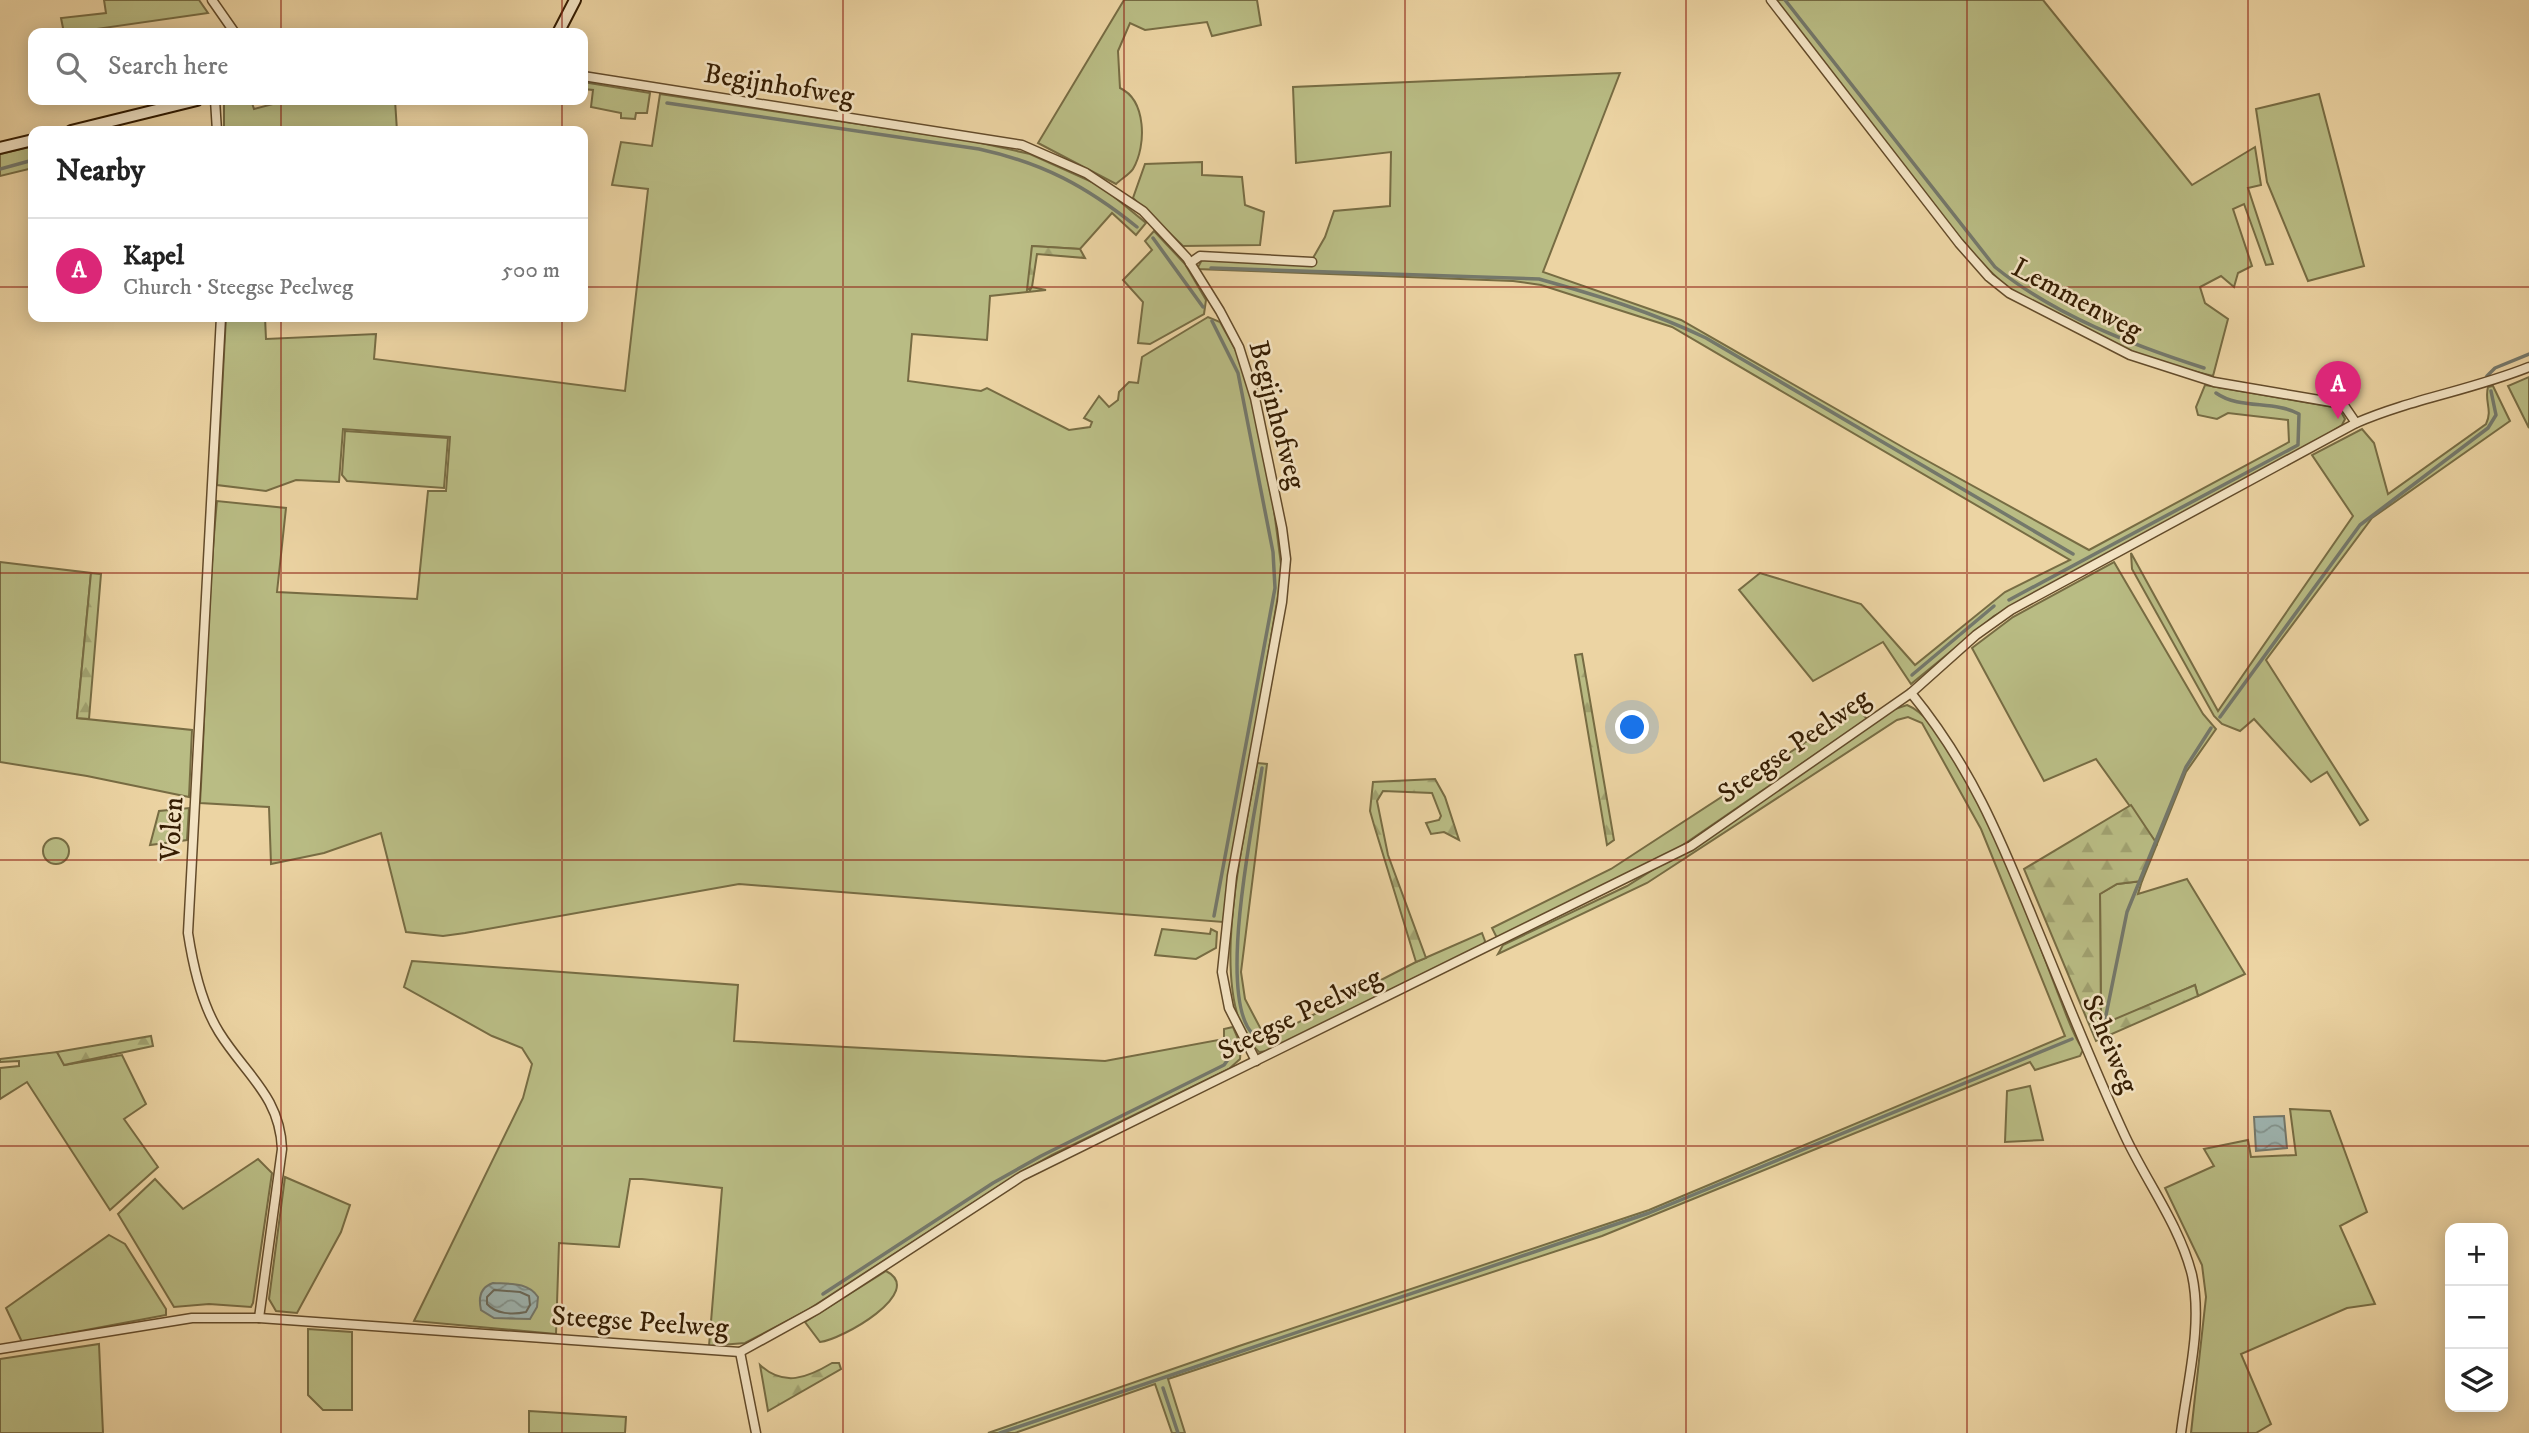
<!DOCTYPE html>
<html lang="en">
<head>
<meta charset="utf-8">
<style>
  body { margin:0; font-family:"IM FELL DW Pica",serif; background:#f6f6f6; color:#222 }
  .controls { position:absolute; right:21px; bottom:21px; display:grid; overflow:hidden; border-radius:14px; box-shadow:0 4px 18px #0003 }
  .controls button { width:63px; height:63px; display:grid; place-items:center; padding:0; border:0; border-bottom:2px solid #e0e0e0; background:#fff; color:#222; font:35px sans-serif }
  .you { position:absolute; left:1633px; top:728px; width:24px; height:24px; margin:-18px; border:5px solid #fff; border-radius:50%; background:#1a73e8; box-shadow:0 0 0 10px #1a73e833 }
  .badge { display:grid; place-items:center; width:46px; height:46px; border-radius:50%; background:#db2777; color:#fff; font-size:23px; font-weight:700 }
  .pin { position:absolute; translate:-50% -58px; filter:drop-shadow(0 2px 4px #0008) }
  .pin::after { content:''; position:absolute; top:37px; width:24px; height:21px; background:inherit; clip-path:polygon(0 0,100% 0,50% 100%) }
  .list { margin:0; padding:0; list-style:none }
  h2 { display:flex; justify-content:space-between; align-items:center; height:91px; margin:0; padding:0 28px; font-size:30px }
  h2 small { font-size:23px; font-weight:400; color:#767676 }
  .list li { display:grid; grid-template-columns:46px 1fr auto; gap:21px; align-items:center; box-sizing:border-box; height:105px; padding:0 28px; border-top:2px solid #e0e0e0 }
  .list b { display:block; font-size:26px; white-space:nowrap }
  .list p { margin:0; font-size:23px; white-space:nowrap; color:#767676 }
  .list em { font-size:23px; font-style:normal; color:#767676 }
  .icon { flex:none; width:38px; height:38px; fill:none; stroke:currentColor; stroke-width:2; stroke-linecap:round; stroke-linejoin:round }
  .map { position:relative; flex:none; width:2529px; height:1433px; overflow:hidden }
  .search { position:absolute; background:#fff; box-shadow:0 4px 18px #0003; left:28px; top:28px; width:560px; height:77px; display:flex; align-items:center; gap:18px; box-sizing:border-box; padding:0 24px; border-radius:14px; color:#767676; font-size:26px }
  .panel { position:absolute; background:#fff; box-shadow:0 4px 18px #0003; left:28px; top:126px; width:560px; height:196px; border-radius:14px }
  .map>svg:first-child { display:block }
  .grass { fill:#b9bc84; stroke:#776c43; stroke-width:2 }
  .forest { fill:url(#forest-firs); stroke:#776c43; stroke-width:2 }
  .water { fill:url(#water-waves); stroke:#74786b; stroke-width:2 }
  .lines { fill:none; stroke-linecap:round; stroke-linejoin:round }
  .shore { stroke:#6a695a; stroke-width:2 }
  .stream { stroke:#74786b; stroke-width:3.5 }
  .street-casing { stroke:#634b2a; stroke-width:11 }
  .secondary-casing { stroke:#351d02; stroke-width:14 }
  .street { stroke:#f3e3c3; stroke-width:8 }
  .secondary { stroke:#f3e3c3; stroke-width:10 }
  .grid { fill:none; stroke:#8f2418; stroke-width:2; stroke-opacity:0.55 }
  .labels { text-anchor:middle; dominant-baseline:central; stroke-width:5; stroke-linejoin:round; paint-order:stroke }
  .street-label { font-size:28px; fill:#351d02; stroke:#f3e3c3 }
</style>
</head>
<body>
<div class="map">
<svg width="2529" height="1433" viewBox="0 0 2529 1433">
  <defs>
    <pattern id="forest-firs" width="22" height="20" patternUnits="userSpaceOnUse" patternTransform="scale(1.75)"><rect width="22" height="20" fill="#b9bc84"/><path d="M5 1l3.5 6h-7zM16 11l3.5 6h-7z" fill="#a0a170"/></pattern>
    <pattern id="water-waves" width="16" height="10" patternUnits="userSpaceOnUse" patternTransform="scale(1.75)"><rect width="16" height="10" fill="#9eb5b1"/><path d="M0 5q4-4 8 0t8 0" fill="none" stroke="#82938e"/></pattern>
  </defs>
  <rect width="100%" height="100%" fill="#ecd4a3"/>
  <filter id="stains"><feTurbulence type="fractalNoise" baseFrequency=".00286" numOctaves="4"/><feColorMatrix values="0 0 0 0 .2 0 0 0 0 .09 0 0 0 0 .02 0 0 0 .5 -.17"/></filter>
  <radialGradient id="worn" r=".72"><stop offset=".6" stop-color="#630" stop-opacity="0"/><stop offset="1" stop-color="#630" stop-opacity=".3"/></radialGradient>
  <!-- grass -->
  <g class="grass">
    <polygon points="104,0 199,0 208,13 89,30 89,33 64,33 61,18 106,13"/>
    <path d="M1124,0H1257L1261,25L1212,36L1207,22L1145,30L1130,23L1118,51L1120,88C1146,100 1147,145 1133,169C1130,174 1121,179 1116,184L1038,143Z"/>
    <path d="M1774,0H2043L2192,185L2255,147L2261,185L2248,188L2273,264L2266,265L2244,204L2233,209L2252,266L2238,273L2234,287L2221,276L2200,287L2205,303L2228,319L2213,376C2160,364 2065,330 2021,298C1983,270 1954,230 1924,193C1873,130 1824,65 1774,0Z"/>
    <polygon points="1620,73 1543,272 1681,320 1906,449 2089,550 2289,442 2288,420 2228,413 2217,419 2198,415 2196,407 2205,385 2339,408 2345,419 2342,425 2307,447 1994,616 1911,684 1883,642 1813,681 1739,590 1760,573 1861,604 1915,665 2005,592 2070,560 1672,327 1541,285 1513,281 1197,269 1203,258 1309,265 1325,237 1334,211 1390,206 1391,152 1296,163 1293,87"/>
    <polygon points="583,82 650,93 647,113 636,113 635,119 621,118 621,113 591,107 593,90 583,89"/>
    <path d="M660,94L972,141L1030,154L1101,186L1146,223L1136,235L1112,213L1080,249L1032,246L1030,290L1032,287L1046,290L990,296L987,340L912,334L908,381L981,391L987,388L1069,430L1090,427L1092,422L1084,418L1099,396L1109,407L1118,400L1119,392L1129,382L1138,383L1142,357L1208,317L1220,322L1241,360L1250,388L1271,487L1282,572L1223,922L739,884L465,933L443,936L406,932L381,833L324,853L271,864L269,807L200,803C206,702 207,601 217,501L286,508L277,592L417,599L428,491H446L450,437L343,429L339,482L296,480L266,491L217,485L226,317H265L266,339L376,334L374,359L625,391L648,189L612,185L621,142L652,146Z"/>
    <polygon points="2319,94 2364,266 2308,281 2267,182 2256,109"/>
    <polygon points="224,100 251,100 254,109 288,100 395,100 397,131 224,131"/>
    <polygon points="33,146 33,168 0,176 0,154"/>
    <polygon points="1202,162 1202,175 1242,177 1245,205 1264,212 1260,245 1183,246 1133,198 1145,164"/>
    <polygon points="1154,231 1185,264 1206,300 1204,314 1150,344 1138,343 1143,302 1123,280 1152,250 1145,241"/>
    <polygon points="2529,377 2529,428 2508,386"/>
    <path d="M2493,386L2510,421L2372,518L2266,660L2368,820L2360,825L2327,772L2311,782L2254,719L2240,731L2222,724L2214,716L2132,569L2131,553L2218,711L2353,516L2312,455L2362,429L2374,443L2388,494L2486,424C2493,410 2484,401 2488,387Z"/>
    <polygon points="345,431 448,438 444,488 347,481 342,475"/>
    <polygon points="0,562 91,573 77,718 192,730 189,797 87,776 0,762"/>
    <polygon points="2114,562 2203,714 2216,729 2186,772 2157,844 2096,759 2044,781 1972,648 2013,617"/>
    <path d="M1907,705C1964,728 2033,930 2057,991C2065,1010 2071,1032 2083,1050L2080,1056L2035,1070L2030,1062L1602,1236L1168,1379L1185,1433H1172L1155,1384L1015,1433H988L1239,1346L1649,1210L2065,1036L1981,829L1922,723L1908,717L1897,720L1647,883L1498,954L1503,945L1627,886L1755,805L1889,711Z"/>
    <polygon points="1858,708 1867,719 1661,860 1497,938 1492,928 1611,869"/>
    <path d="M1257,763L1267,764L1241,972L1245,999L1265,1037L1268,1038L1416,962L1482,933L1485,941L1483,946L1268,1051L1259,1052C1202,1001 1246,833 1257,763Z"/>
    <polygon points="189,808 187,840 150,845 159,811"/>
    <circle cx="56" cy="851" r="13"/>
    <polygon points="2187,879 2245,974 2198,996 2195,985 2101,1026 2100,894 2117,884 2142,881 2138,894"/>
    <polygon points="1162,929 1210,934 1211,929 1217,932 1216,948 1196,959 1155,955"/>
    <polygon points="412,961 738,985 734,1041 1105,1061 1224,1039 1224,1029 1233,1027 1241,1046 1240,1059 1229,1069 1052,1155 1010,1179 806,1311 745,1343 709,1346 722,1188 642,1179 630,1179 619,1247 559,1243 556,1334 414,1321 523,1098 532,1064 522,1048 492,1036 404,987"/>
    <polygon points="57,1052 65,1065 122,1055 146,1104 124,1119 158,1167 110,1210 27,1082 0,1099 0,1068 19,1066 19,1061 0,1062 0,1059"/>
    <polygon points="2030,1086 2043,1140 2005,1142 2007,1091"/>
    <polygon points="2290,1109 2330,1111 2367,1212 2340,1226 2375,1304 2347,1308 2241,1354 2271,1424 2256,1433 2191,1433 2206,1297 2202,1265 2165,1188 2214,1166 2204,1149 2248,1140 2251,1157 2296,1155"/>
    <polygon points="258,1159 272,1173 253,1303 251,1307 209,1304 174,1307 118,1214 155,1179 183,1209"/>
    <polygon points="285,1177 350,1205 341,1232 297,1313 276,1311 269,1299"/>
    <polygon points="109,1235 125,1244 166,1309 166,1315 22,1342 6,1308"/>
    <path d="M886,1271C927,1292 841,1340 820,1342L805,1322Z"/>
    <polygon points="308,1329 352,1332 352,1410 323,1410 308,1395"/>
    <polygon points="99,1344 103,1433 0,1433 0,1359"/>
    <polygon points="529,1411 626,1417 625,1433 529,1433"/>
  </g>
  <!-- forest -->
  <g class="forest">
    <polygon points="1032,246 1080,249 1085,258 1037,254 1032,287 1027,290"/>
    <polygon points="91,573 101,574 89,719 77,718"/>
    <polygon points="1582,654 1614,840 1607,845 1575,655"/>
    <polygon points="1435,779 1445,797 1459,840 1444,832 1431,834 1426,823 1439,820 1441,816 1432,793 1383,791 1377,801 1388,855 1426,958 1416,962 1374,825 1370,811 1373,782"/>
    <polygon points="2131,805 2157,844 2142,881 2117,884 2100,894 2101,1025 2195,985 2198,996 2096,1041 2024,869"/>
    <polygon points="151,1036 153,1046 64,1065 57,1052"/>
    <path d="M832,1363H839L841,1369L768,1411L760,1365C784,1387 807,1378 832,1363Z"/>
  </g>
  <!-- water -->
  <g class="water">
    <polygon points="2284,1116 2287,1148 2256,1151 2254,1117"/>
    <path d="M493,1283C510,1284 528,1282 538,1297L537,1307L530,1319L494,1318L481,1310C478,1297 481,1287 493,1283Z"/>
  </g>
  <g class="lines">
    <!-- shore -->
    <path class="shore" d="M494,1290L520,1292L529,1296L530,1305L526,1312C512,1315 496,1314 487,1304V1297Z"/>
    <!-- stream -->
    <g class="stream">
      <path d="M1785,0L1995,267C2054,315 2132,345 2204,368"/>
      <path d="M667,103L979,149C1043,163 1086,186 1137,227"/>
      <polyline points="0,169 33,160"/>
      <polyline points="1153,238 1203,307"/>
      <path d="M1211,268L1539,279C1596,295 1652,312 1706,338L2073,554"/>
      <polyline points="1212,321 1238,373 1273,552 1275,588 1214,916"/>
      <polyline points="2487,376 2495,368 2529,354"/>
      <path d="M2009,600L2298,445L2299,414C2274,400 2240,410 2216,393"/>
      <polyline points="1912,675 1994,606"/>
      <polyline points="2220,717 2360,525 2488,428 2496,415 2491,391"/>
      <path d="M1262,768C1256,809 1206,1035 1267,1041"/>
      <polyline points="2098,1032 2105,1020 2127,912 2186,767 2211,728"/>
      <polyline points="823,1294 993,1183 1041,1156 1224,1065 1232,1054 1229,1040"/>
      <polyline points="1163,1388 1178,1433"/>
      <polyline points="1000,1433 1649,1213 2072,1039"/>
    </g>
    <defs>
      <g id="street">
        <polyline points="212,0 235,33"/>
        <polyline points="1771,0 1959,243 1989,277 2009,293 2130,355 2214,382 2343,404 2356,423"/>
        <polyline points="583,76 1022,145 1086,173 1143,211 1187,258 1220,311 1239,347 1255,398 1282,528 1286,559 1282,602 1232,876 1222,972 1229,1008 1256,1061"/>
        <polyline points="215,100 217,131"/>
        <polyline points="1190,263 1200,256 1312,262"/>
        <path d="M221,317L188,933C193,966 201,1003 219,1032C245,1074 280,1096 282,1149L259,1318"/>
        <path d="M1911,693C1970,765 1999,835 2034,921C2064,993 2092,1065 2125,1136C2146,1181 2180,1226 2192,1275C2203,1325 2187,1383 2181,1433"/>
        <path d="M0,1349L192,1318H259L740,1352L818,1309L1022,1176L1691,846L1911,693L1976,635L2011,610L2356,423C2411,399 2472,390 2529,367"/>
        <polyline points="740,1352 756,1433"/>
      </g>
      <g id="secondary">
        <polyline points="558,33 575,0"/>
        <polyline points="71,131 197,100"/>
        <polyline points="0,148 33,140"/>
      </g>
    </defs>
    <!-- street casing -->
    <use href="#street" class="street-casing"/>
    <!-- secondary casing -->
    <use href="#secondary" class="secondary-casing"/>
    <!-- street -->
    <use href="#street" class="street"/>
    <!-- secondary -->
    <use href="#secondary" class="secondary"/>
  </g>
  <!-- grid -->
  <path class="grid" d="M281,0V33M562,0V33M843,0V1433M1124,0V1433M1405,0V1433M1686,0V1433M1967,0V1433M2248,0V1433M281,100V131M562,100V131M0,287H33M583,287H2529M281,317V1433M562,317V1433M0,573H2529M0,860H2529M0,1146H2529"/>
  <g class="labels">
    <!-- street labels -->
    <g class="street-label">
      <text transform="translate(779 85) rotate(9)">Begijnhofweg</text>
      <text transform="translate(2077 299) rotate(28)">Lemmenweg</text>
      <text transform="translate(1277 415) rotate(75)">Begijnhofweg</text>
      <text transform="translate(1794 746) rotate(-35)">Steegse Peelweg</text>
      <text transform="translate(172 829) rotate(-87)">Volen</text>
      <text transform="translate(1300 1014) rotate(-26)">Steegse Peelweg</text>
      <text transform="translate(2110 1044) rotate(67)">Scheiweg</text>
      <text transform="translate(640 1322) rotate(4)">Steegse Peelweg</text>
    </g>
  </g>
  <rect width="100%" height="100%" filter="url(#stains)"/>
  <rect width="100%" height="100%" fill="url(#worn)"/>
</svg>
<div class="controls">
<button>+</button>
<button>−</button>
<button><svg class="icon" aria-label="layers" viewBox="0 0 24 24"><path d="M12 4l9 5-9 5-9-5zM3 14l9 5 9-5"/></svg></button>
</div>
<div class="you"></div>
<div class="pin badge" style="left:2338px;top:419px">A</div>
<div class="search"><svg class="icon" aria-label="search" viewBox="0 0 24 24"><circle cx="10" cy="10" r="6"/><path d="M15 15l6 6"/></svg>Search here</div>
<section class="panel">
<h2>Nearby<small></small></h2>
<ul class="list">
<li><span class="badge">A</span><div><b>Kapel</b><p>Church · Steegse Peelweg</p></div><em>500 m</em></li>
</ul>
</section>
</div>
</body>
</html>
